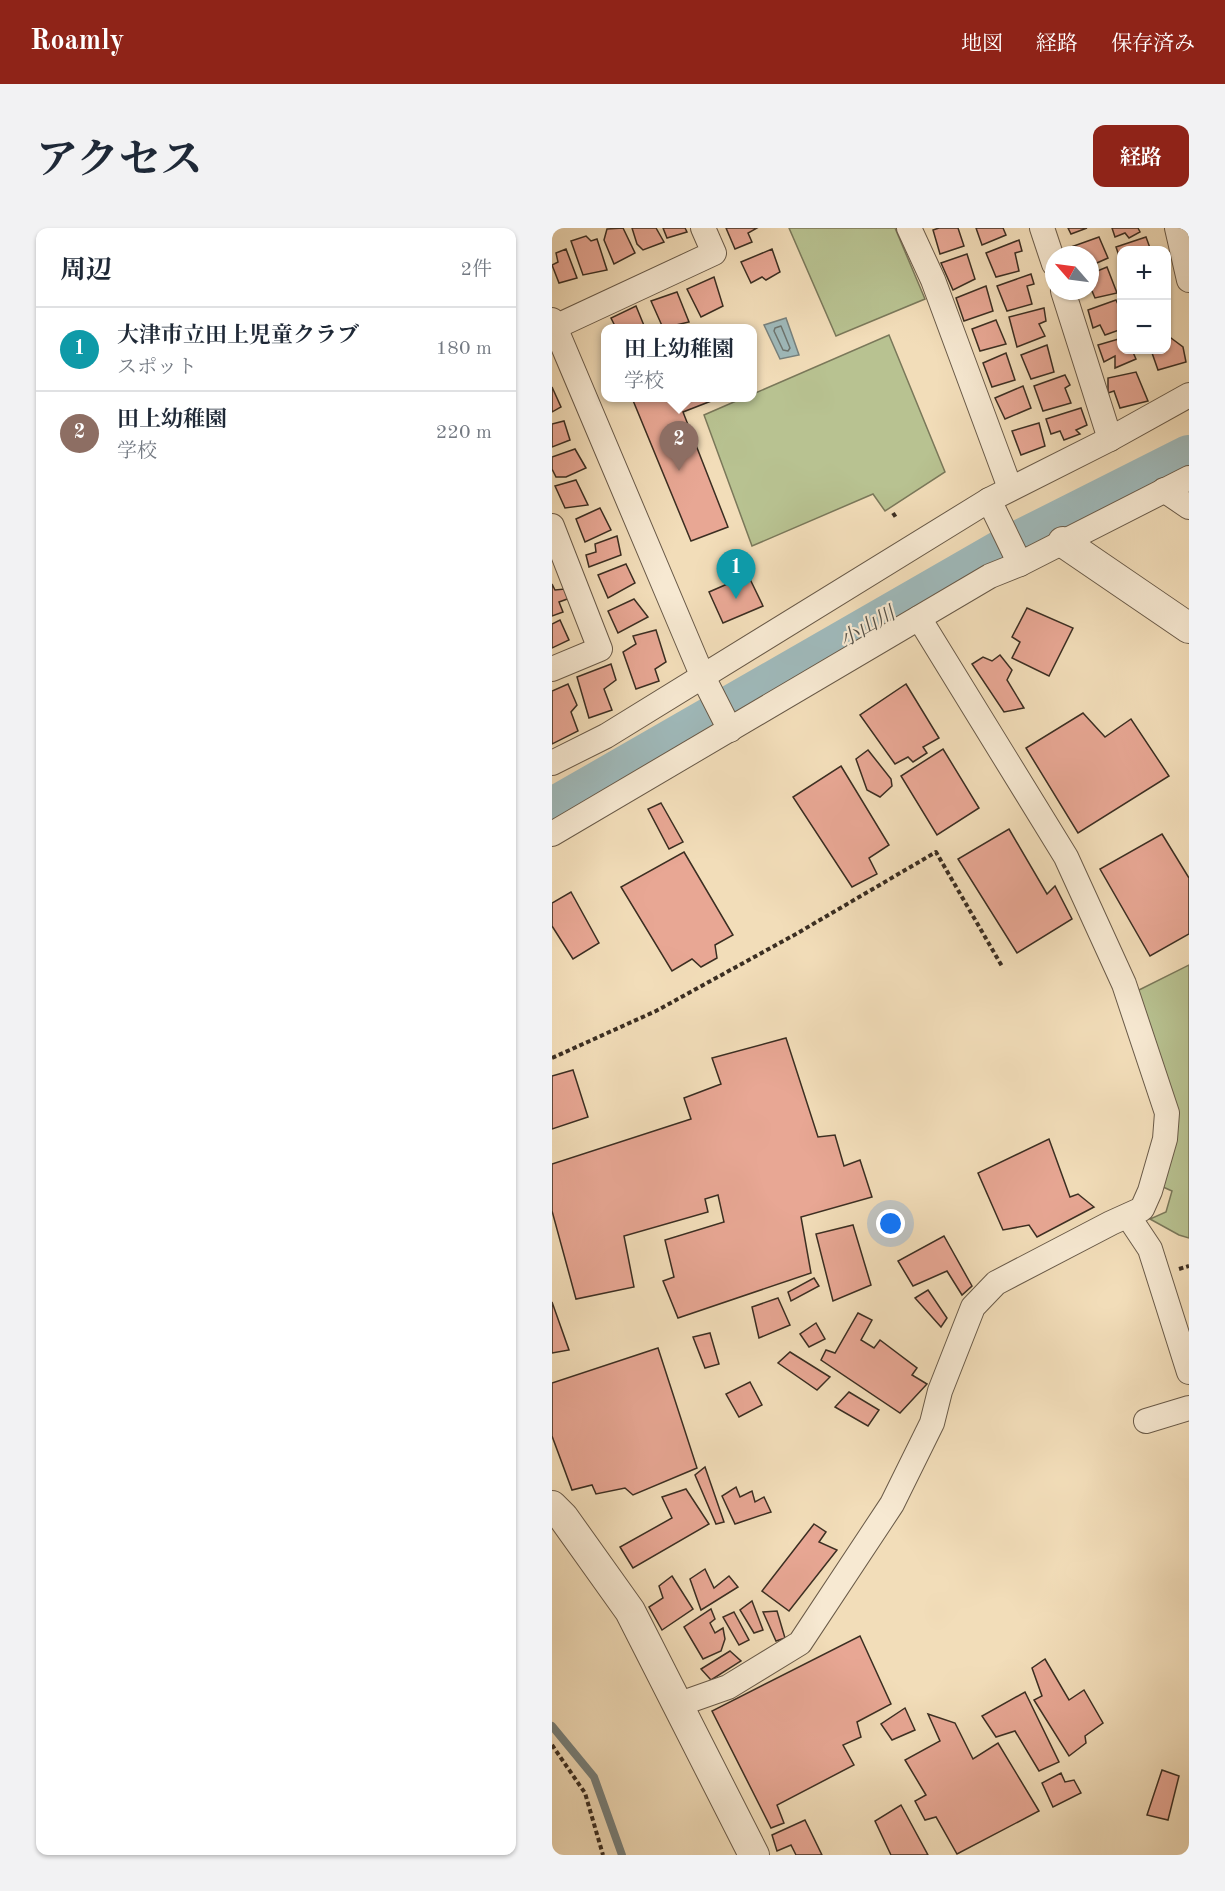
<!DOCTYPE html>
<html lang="ja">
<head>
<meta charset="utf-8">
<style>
  body { margin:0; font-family:"Old Standard TT","Noto Serif JP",serif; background:#f2f2f3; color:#1f2937 }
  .controls { position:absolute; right:18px; top:18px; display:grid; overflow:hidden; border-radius:12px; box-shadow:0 2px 4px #0004 }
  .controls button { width:54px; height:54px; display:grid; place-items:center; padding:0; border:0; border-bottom:2px solid #e0e1e3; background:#fff; color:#1f2937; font:30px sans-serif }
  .compass { position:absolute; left:493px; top:18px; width:54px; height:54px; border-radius:50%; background:#fff; box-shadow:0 2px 4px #0004; rotate:298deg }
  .you { position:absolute; left:339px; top:996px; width:21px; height:21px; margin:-15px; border:4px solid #fff; border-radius:50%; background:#1a73e8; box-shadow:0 0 0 9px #1a73e833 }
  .badge { display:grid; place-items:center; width:39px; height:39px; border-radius:50%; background:#8f2418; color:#fff; font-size:20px; font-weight:700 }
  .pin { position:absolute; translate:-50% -50px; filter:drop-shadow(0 2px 3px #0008) }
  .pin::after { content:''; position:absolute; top:32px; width:21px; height:18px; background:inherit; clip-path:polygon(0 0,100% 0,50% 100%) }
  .popup { position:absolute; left:49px; top:96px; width:156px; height:78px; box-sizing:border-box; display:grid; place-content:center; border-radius:12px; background:#fff; filter:drop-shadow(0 2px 4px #0005); font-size:20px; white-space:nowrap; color:#747a83 }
  .popup b { font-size:22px; color:#1f2937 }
  .popup::after { content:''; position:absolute; left:50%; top:100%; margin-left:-12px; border:12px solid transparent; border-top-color:#fff }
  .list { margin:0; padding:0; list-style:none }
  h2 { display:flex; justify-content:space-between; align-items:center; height:78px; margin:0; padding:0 24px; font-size:26px }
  h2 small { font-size:20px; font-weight:400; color:#747a83 }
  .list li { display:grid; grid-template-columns:39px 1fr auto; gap:18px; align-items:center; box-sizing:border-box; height:84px; padding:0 24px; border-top:2px solid #e0e1e3 }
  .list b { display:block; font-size:22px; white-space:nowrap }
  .list p { margin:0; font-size:20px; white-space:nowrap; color:#747a83 }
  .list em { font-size:20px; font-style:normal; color:#747a83 }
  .map { position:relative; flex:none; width:637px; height:1627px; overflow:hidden; border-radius:12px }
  header { display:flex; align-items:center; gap:36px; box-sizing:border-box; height:84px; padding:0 30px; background:#8f2418; color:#fff }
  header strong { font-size:28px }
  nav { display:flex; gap:33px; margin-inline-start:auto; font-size:21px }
  .intro { display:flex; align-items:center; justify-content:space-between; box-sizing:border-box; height:144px; padding:0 36px }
  h1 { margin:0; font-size:42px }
  .button { padding:15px 27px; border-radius:12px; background:#8f2418; color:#fff; font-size:21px; font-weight:700 }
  main { display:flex; gap:36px; padding:0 36px }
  aside { flex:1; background:#fff; border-radius:12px; box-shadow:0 2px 4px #0004 }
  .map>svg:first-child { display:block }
  .green { fill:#b8c291; stroke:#7a785a; stroke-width:1.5 }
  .water { fill:#9fb9ba; stroke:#77817d; stroke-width:1.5 }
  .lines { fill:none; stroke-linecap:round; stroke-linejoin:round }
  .shore { stroke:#6d746e; stroke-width:1.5 }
  .stream { stroke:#77817d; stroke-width:8 }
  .river { stroke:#9fb9ba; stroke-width:44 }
  .building { fill:#e8a794; stroke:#3b2e22; stroke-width:1.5 }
  .minor-casing { stroke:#695a48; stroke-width:26 }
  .tertiary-casing { stroke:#695a48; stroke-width:32 }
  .path { stroke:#3b2e22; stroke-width:4; stroke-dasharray:4.5 3; stroke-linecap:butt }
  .minor { stroke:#f7e9d2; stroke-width:24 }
  .tertiary { stroke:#f7e9d2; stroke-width:30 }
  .labels { text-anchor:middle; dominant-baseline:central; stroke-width:4.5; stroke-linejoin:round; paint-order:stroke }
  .water-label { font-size:20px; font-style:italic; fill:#545148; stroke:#f7e9d2 }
</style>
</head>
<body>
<header>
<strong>Roamly</strong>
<nav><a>地図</a><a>経路</a><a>保存済み</a></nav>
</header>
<div class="intro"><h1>アクセス</h1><a class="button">経路</a></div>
<main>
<aside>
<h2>周辺<small>2件</small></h2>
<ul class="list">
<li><span class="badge" style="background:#0f9aa8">1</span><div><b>大津市立田上児童クラブ</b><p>スポット</p></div><em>180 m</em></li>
<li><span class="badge" style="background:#8d6e63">2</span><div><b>田上幼稚園</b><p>学校</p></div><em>220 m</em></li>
</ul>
</aside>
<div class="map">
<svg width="637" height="1627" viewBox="0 0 637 1627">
  <rect width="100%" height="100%" fill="#f2ddb9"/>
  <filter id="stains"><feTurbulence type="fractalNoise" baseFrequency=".00333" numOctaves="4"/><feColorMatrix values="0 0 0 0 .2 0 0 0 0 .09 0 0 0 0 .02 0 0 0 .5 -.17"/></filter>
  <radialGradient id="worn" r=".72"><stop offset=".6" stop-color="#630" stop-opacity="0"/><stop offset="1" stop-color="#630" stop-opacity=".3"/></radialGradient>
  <!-- green -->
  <g class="green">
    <polygon points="237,0 343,0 373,71 284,108"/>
    <polygon points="337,107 393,244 333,283 321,266 200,318 152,187 191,170 201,170 201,166"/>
    <polygon points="637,737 637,1010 627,1007 598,991 614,984 620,963 611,959 620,891 579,766"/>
  </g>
  <!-- water -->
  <polygon class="water" points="234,90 247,127 228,131 212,97"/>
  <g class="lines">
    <!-- shore -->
    <polygon class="shore" points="229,98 238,120 236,123 231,122 222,103 223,100"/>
    <!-- stream -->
    <polyline class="stream" points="0,1498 42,1549 70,1627"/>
    <!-- river -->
    <polyline class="river" points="0,582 454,321 637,229"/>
  </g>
  <!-- building -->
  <g class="building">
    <polygon points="71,0 83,25 62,36 52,12 55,1"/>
    <polygon points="80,0 104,0 112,14 91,22 85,16"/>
    <polygon points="111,0 133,0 135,4 115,10"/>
    <polygon points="174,0 205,0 196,5 200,14 183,21"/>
    <polygon points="387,0 406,0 412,18 388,26 381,2"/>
    <polygon points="424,0 451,0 454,7 430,17"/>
    <polygon points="516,0 535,0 519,6"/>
    <polygon points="560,0 586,0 588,4 577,10 573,5 563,9"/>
    <polygon points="34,8 39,13 45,11 55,42 31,47 19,13"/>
    <polygon points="547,9 556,30 538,38 538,27 521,27 519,19"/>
    <polygon points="594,9 598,20 591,22 570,22 570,37 564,19"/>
    <polygon points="467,12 470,23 463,25 467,43 444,49 434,25"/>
    <polygon points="14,21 25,50 7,55 0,37 6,34 4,25"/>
    <polygon points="220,21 228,44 214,52 210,49 199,55 189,34"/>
    <polygon points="415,26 423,51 401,62 389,35"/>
    <polygon points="555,39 565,65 543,70 540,63 530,64 538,63 538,46"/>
    <polygon points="479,46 482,56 475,58 480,76 455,83 445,58"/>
    <polygon points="162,49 171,78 149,89 135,61"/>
    <polygon points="434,58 441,83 412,93 404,70"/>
    <polygon points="125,64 137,94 111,100 99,73"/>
    <polygon points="564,72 570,85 570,101 553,107 548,97 541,100 536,82"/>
    <polygon points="84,78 93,100 64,100 59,90"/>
    <polygon points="492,80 494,93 487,96 493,108 465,119 457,89"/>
    <polygon points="444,92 454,116 428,123 420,101"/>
    <polygon points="570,110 570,122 580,122 584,131 563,140 563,128 552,134 546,117"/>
    <polygon points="619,110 631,119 634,134 606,142 599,122 614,122 614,111"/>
    <polygon points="495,117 502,144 479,151 469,127"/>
    <polygon points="454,125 463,152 440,159 431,135"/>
    <polygon points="584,144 596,173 568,180 562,163 556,165 556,150"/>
    <polygon points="513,147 518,157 513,160 519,175 491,183 482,158"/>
    <polygon points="471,158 479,180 453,191 443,170"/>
    <polygon points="0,159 9,179 0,184"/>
    <polygon points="80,170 167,170 131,184 176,299 139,313"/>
    <polygon points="529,180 535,197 524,202 528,206 512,212 508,203 499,206 494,191"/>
    <polygon points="12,193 18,212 0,219 0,196"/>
    <polygon points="487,195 493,218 469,227 460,203"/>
    <polygon points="23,221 34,240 14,249 4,249 0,241 0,229"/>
    <polygon points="24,252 36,277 13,280 3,258"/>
    <polygon points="48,280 59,302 33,314 24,291"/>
    <polygon points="65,308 69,327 37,339 34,327 44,324 43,316"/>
    <polygon points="74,336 83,355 56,370 46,347"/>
    <polygon points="196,347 211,378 171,395 157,364"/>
    <polygon points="0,356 3,362 13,361 18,370 7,374 11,384 0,388"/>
    <polygon points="82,371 96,389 66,405 56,383"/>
    <polygon points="475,380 521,400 497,448 460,430 468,414 460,409"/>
    <polygon points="8,392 17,412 0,420 0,396"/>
    <polygon points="104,402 114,434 103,441 107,453 84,461 71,424 84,416 81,408"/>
    <polygon points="448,427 460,442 455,452 472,480 452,484 420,436 431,429 440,433"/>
    <polygon points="59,436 64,452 52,461 60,482 37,490 25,449"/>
    <polygon points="16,456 25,477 19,484 26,503 0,516 0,463"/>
    <polygon points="354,456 387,510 371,519 375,525 361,534 356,529 343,536 308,487"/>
    <polygon points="531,485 553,509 579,491 617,548 526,605 474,520"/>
    <polygon points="391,521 427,580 385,607 349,548"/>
    <polygon points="316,522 339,551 340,558 328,569 315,562 304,531"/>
    <polygon points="289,538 337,617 317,630 325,646 300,659 241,569"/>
    <polygon points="109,575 131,614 117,621 96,581"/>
    <polygon points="457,601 495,666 503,658 520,691 465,725 406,631"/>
    <polygon points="610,606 637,650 637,706 598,728 548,641"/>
    <polygon points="132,624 181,707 163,717 165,730 149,739 140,731 120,743 69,659"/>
    <polygon points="19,664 47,715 21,731 0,698 0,675"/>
    <polygon points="234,810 266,909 283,907 292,938 308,932 320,969 249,989 259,1045 126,1090 111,1053 122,1049 113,1012 172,994 166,967 153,971 156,984 72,1008 82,1059 24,1071 0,983 0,936 139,891 132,870 169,856 160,830"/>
    <polygon points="21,842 36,889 0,901 0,848"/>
    <polygon points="497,911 518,969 526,966 542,979 485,1009 477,997 451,1002 426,945"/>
    <polygon points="301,997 319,1057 281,1073 264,1006"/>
    <polygon points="392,1008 420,1058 410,1067 395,1043 361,1058 346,1033"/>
    <polygon points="262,1050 267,1058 239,1073 236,1064"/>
    <polygon points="376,1062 395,1090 389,1099 363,1070"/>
    <polygon points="226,1070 238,1097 207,1110 200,1079"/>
    <polygon points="0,1074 17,1122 0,1125"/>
    <polygon points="306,1085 320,1092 309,1112 322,1120 328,1112 365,1140 360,1147 375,1156 348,1185 269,1132 274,1122 283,1125"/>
    <polygon points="264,1095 273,1111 257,1119 248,1106"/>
    <polygon points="158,1105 167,1136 153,1140 141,1109"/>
    <polygon points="106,1120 145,1240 81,1267 73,1260 44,1266 40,1257 20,1262 0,1208 0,1155"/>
    <polygon points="238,1124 278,1149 265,1162 226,1135"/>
    <polygon points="198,1154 210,1177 187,1189 174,1166"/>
    <polygon points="297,1164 327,1182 316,1198 283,1179"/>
    <polygon points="153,1239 172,1294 164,1296 143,1247"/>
    <polygon points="184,1259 188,1269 200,1263 203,1274 212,1269 219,1284 183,1296 170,1268"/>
    <polygon points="134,1261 157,1296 81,1340 68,1319 120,1290 110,1269"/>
    <polygon points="262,1296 274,1304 267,1314 285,1322 237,1383 210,1363"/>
    <polygon points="153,1341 162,1360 177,1348 186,1359 149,1382 138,1351"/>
    <polygon points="120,1348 141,1381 110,1402 97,1379 111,1370 107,1358"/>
    <polygon points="200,1373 211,1402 202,1405 188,1382"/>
    <polygon points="159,1381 163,1391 158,1395 163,1405 171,1400 173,1411 169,1423 151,1431 132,1399"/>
    <polygon points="225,1383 233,1410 224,1413 211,1384"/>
    <polygon points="182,1384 197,1412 187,1417 171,1389"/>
    <polygon points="308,1408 339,1476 305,1494 309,1509 291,1517 302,1537 225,1577 232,1595 219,1600 160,1483"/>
    <polygon points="178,1423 189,1433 159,1452 149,1441"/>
    <polygon points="493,1431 517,1472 532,1462 551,1495 533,1508 534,1515 517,1528 482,1472 490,1468 480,1440"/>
    <polygon points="473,1464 507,1534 487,1543 463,1503 444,1509 430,1488"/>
    <polygon points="353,1480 363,1502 340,1512 329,1496"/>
    <polygon points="376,1486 403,1495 421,1531 446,1515 487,1583 405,1626 384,1589 373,1592 363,1573 374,1567 353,1532 388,1513"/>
    <polygon points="610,1542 627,1548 616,1592 595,1587"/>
    <polygon points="509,1545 513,1554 522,1552 529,1565 501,1579 490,1555"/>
    <polygon points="349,1577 376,1627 339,1627 323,1593"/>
    <polygon points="253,1592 270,1627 244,1627 239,1617 225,1623 220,1607"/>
  </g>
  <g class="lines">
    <defs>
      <g id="minor">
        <polyline points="357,0 381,52 458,260"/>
        <polyline points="490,0 502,36"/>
        <polyline points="625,0 637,52"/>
        <polyline points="511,63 558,211"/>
        <polyline points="0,92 150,447 178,502"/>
        <polyline points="3,99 162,25 151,0"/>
        <polyline points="612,262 637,279"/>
        <polyline points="437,272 468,336"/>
        <polyline points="0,298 48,421 0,441"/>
        <polyline points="0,535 54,508 437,272 558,211 637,167"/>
        <polyline points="0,606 438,348 468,336 637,250"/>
        <polyline points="576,988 598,1021 637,1144"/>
        <polyline points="594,1193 637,1180"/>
        <polyline points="125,1477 176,1459 248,1415 340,1276 380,1195 388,1163 421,1079 444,1055 559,995 590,981 598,963 613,911 615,885 572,756 514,629 367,390"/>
      </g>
      <g id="tertiary">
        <polyline points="511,314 637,400"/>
        <polyline points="0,1278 11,1289 78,1383 202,1627"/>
      </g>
    </defs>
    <!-- minor casing -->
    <use href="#minor" class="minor-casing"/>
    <!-- tertiary casing -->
    <use href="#tertiary" class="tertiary-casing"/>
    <!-- path -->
    <g class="path">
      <polyline points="341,285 345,291"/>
      <polyline points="0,830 104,783 244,706 384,624 451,740"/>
      <polyline points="627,1041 637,1038"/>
      <polyline points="0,1517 33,1565 51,1627"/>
    </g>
    <!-- minor -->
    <use href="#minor" class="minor"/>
    <!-- tertiary -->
    <use href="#tertiary" class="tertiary"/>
  </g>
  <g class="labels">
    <!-- water labels -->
    <g class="water-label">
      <text transform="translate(316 400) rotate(-30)">小山川</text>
    </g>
  </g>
  <rect width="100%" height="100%" filter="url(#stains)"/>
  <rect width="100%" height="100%" fill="url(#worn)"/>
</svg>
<div class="controls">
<button>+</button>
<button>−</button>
</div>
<svg class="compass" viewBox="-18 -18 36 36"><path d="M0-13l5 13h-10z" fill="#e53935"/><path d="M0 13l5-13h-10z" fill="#747a83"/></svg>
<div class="you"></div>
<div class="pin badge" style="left:184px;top:371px;background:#0f9aa8">1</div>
<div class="pin badge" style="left:127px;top:243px;background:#8d6e63">2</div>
<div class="popup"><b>田上幼稚園</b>学校</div>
</div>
</main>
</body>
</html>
